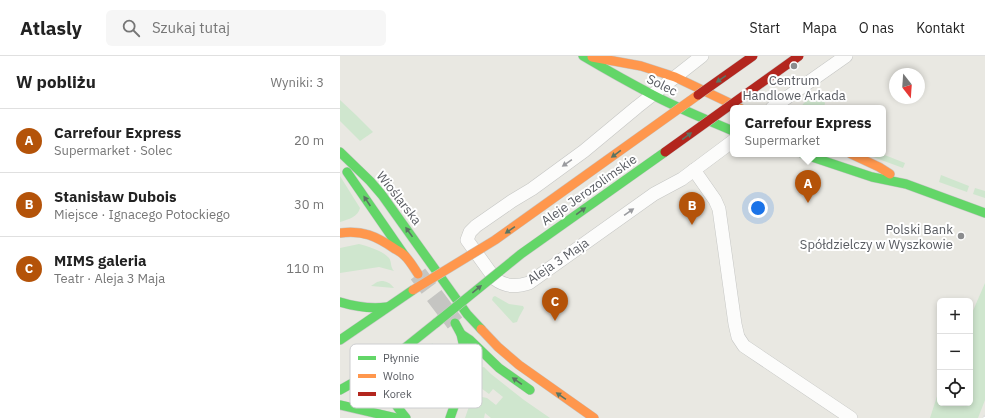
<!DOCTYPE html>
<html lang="pl">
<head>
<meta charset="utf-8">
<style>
  body { margin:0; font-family:"IBM Plex Sans",sans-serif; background:#f6f6f6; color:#222 }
  .controls { position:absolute; right:12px; bottom:12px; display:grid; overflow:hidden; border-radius:6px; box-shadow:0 2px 6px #0003 }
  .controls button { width:36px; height:36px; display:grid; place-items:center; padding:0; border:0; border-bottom:1px solid #e0e0e0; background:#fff; color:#222; font:20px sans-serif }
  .compass { position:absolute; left:549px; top:12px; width:36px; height:36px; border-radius:50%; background:#fff; box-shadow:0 2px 6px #0003; rotate:163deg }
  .you { position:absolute; left:418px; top:152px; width:14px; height:14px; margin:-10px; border:3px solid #fff; border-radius:50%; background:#1a73e8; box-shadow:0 0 0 6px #1a73e833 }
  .badge { display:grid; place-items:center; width:26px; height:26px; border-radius:50%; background:#b45309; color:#fff; font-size:13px; font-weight:700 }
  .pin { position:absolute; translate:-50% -33px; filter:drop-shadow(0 1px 2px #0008) }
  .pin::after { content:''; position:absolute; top:21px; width:14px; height:12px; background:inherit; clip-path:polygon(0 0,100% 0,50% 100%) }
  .popup { position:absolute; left:390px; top:49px; width:156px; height:52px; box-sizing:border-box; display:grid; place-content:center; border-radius:6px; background:#fff; filter:drop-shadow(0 1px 3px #0005); font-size:13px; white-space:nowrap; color:#767676 }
  .popup b { font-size:15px; color:#222 }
  .popup::after { content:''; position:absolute; left:50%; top:100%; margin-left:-8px; border:8px solid transparent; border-top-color:#fff }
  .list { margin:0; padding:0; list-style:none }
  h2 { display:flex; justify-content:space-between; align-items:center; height:52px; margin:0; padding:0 16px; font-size:17px }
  h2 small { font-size:13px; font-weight:400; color:#767676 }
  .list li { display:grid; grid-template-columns:26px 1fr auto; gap:12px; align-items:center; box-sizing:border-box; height:64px; padding:0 16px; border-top:1px solid #e0e0e0 }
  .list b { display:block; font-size:15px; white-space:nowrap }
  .list p { margin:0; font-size:13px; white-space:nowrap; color:#767676 }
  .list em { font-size:13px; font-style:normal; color:#767676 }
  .icon { flex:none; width:22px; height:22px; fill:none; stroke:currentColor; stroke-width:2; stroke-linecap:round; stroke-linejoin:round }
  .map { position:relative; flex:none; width:645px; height:362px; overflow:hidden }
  header { display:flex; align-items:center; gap:24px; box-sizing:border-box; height:56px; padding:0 20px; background:#fff; border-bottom:1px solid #e0e0e0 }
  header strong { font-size:19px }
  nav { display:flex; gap:22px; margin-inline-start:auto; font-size:14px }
  .search { width:280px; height:36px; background:#f6f6f6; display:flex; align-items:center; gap:10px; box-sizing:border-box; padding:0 14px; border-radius:6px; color:#767676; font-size:15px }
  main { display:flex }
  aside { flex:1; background:#fff }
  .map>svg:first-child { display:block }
  .green { fill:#cfe6ce }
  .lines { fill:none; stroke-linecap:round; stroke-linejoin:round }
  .secondary-tunnel { stroke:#c5c5c2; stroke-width:18; stroke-dasharray:18 9; stroke-linecap:butt }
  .street-casing { stroke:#c5c6c4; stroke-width:14 }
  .fast-casing { stroke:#c6c7c6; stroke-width:10 }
  .slow-casing { stroke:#c6c7c6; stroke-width:10 }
  .street { stroke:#fcfcfb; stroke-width:13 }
  .fast { stroke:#63d668; stroke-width:9 }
  .slow { stroke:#ff974d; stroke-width:9 }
  .rail-casing { stroke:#e2e2e1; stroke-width:4.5 }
  .rail { stroke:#fff; stroke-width:3; stroke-dasharray:9; stroke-linecap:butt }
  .fast-bridge-casing { stroke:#c6c7c6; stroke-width:10; stroke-linecap:butt }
  .slow-bridge-casing { stroke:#c6c7c6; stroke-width:10; stroke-linecap:butt }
  .jam-bridge-casing { stroke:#c6c7c6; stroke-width:10; stroke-linecap:butt }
  .fast-bridge { stroke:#63d668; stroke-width:9 }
  .slow-bridge { stroke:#ff974d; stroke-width:9 }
  .jam-bridge { stroke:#b3261e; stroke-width:9 }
  .oneway { fill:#5a7462 }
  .oneway2 { fill:#9a9b9f }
  .poi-dot { fill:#8b8c8e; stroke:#fff; stroke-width:1.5 }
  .labels { text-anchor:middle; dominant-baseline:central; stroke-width:4; stroke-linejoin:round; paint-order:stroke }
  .poi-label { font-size:13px; fill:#585b61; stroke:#fff }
  .street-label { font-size:13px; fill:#585b61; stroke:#fff }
  .key { fill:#fff; stroke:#cdced0; stroke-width:1 }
  .key-label { font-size:11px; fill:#585b61 }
</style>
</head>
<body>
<header>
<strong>Atlasly</strong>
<div class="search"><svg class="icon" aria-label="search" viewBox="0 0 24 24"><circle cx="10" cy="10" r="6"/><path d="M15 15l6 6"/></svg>Szukaj tutaj</div>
<nav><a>Start</a><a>Mapa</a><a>O nas</a><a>Kontakt</a></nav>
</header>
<main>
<aside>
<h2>W pobliżu<small>Wyniki: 3</small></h2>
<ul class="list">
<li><span class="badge">A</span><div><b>Carrefour Express</b><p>Supermarket · Solec</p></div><em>20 m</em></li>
<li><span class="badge">B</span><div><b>Stanisław Dubois</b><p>Miejsce · Ignacego Potockiego</p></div><em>30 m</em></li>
<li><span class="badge">C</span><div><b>MIMS galeria</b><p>Teatr · Aleja 3 Maja</p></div><em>110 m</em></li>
</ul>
</aside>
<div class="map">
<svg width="645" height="362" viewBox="0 0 645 362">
  <rect width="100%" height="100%" fill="#e9e8e2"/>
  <!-- green -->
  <g class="green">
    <polygon points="478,38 485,47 484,52 460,52 464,47"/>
    <polygon points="0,44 17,60 33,76 20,85 0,65"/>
    <polygon points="525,98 542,98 565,107 563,112"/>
    <polygon points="601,119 629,130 627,136 599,126"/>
    <path d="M0,120L20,152C18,161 9,163 0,166Z"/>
    <polygon points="635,132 645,135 645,142 633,138"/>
    <path d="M19,188C27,190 43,195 49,202C52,206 50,211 54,215L39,211L0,217V192Z"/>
    <path d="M41,225C47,225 50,227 54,232L31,230L37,226Z"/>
    <polygon points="645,227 645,344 638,362 590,362 600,331 600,347 630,347 630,257 632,257"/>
    <polygon points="155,240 169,248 183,250 184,252 179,261 177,266 173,267 152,244 153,241"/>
    <path d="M92,287C97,292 96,295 95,302L87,308Z"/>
    <polygon points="144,311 151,318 184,344 210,362 151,362 145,357 144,362 125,362 133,339 147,342 156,349 163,341 153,333 149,338 137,329 140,317 139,312"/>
  </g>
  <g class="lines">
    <!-- secondary-tunnel -->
    <polyline class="secondary-tunnel" points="78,218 115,267"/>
    <defs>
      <g id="street">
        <path d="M362,0L297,51L244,95L192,133L172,145L136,170L130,176L127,184L155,223C166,231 176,231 189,227L314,138L342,123L393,85"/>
        <polyline points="432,52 506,0"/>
        <polyline points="354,114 375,144 379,153 395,268 398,281 404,290 511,362"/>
      </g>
      <g id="fast">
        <path d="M243,0C265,13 288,26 311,38C337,52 365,63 393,75"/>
        <polyline points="0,96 30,125 42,139 127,258 141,273"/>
        <polyline points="463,98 532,121 566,128 645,157"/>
        <polyline points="7,116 65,200"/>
        <path d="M0,246C16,251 30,253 47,251"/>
        <polyline points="121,278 130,284 159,312 190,334"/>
        <polyline points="0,284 73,234"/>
        <path d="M59,299C42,327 46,338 66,362"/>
        <polyline points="0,334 32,316 51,303 96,267"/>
        <polyline points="0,349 56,362"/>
        <polyline points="110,362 123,325 125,306 123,287 121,278 115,267"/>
      </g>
      <g id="slow">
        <polyline points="252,1 301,10 335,21 400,52"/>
        <polyline points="511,98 539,111 550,118"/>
        <path d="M0,177C23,174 36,180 55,193C59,195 62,197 65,200C70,205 74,212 78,218"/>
        <polyline points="141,273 158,291 179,309 254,362"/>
      </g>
    </defs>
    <!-- street casing -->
    <use href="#street" class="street-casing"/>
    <!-- fast casing -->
    <use href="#fast" class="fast-casing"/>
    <!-- slow casing -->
    <use href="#slow" class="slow-casing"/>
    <!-- street -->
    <use href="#street" class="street"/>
    <!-- fast -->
    <use href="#fast" class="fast"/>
    <!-- slow -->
    <use href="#slow" class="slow"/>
    <defs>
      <polyline id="rail" points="645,362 645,361"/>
    </defs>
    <!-- rail casing -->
    <use href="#rail" class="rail-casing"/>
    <!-- rail -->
    <use href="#rail" class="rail"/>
    <defs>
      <polyline id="fast-bridge" points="96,267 181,198 325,96"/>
      <polyline id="slow-bridge" points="73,234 155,184 358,39"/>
      <g id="jam-bridge">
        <polyline points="358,39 413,0"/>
        <polyline points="325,96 459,0"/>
      </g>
    </defs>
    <!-- fast-bridge casing -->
    <use href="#fast-bridge" class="fast-bridge-casing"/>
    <!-- slow-bridge casing -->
    <use href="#slow-bridge" class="slow-bridge-casing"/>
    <!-- jam-bridge casing -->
    <use href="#jam-bridge" class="jam-bridge-casing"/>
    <!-- fast-bridge -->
    <use href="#fast-bridge" class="fast-bridge"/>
    <!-- slow-bridge -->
    <use href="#slow-bridge" class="slow-bridge"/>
    <!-- jam-bridge -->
    <use href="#jam-bridge" class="jam-bridge"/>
  </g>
  <!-- one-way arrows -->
  <defs><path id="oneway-solid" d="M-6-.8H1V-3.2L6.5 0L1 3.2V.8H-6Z"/></defs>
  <g class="oneway">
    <use href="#oneway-solid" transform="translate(381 23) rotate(145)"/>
    <use href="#oneway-solid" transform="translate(347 80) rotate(-36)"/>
    <use href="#oneway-solid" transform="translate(276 98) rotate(144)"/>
    <use href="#oneway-solid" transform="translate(27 145) rotate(-124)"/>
    <use href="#oneway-solid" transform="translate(241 155) rotate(-36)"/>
    <use href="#oneway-solid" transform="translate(170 174) rotate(145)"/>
    <use href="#oneway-solid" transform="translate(69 176) rotate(-126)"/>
    <use href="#oneway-solid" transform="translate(137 233) rotate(-39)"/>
    <use href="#oneway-solid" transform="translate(177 325) rotate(-145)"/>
    <use href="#oneway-solid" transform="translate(221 340) rotate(-146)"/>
  </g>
  <g class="oneway2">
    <use href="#oneway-solid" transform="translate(227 107) rotate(145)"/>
    <use href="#oneway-solid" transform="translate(289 156) rotate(-35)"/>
  </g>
  <!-- markers -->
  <g class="poi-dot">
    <circle cx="454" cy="10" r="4"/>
    <circle cx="621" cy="180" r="4"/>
  </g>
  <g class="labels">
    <!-- poi labels -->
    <g class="poi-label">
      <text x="454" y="24">Centrum<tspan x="454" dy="15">Handlowe Arkada</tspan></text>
      <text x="613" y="173" text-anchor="end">Polski Bank<tspan x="613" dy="15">Spółdzielczy w Wyszkowie</tspan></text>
    </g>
    <!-- street labels -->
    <g class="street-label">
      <text transform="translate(322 29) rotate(26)">Solec</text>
      <text transform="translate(249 134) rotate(-35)">Aleje Jerozolimskie</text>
      <text transform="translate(59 142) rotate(52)">Wioślarska</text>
      <text transform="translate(218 205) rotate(-34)">Aleja 3 Maja</text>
    </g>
  </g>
  <!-- legend -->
  <rect x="10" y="288" width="132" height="64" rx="6" class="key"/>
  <rect x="18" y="300" width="18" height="4" fill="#63d668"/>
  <rect x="18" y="318" width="18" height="4" fill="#ff974d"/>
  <rect x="18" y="336" width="18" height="4" fill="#b3261e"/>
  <g class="key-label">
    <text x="43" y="306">Płynnie</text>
    <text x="43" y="324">Wolno</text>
    <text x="43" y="342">Korek</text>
  </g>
</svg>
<div class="controls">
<button>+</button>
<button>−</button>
<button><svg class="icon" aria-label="locate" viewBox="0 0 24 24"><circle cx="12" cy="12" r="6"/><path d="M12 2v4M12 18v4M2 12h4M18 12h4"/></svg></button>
</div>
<svg class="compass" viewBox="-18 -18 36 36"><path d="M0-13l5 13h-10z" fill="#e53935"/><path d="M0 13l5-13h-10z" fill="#767676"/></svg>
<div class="you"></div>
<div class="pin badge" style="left:468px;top:147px">A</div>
<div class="popup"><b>Carrefour Express</b>Supermarket</div>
<div class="pin badge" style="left:352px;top:169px">B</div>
<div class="pin badge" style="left:215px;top:265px">C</div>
</div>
</main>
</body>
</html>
